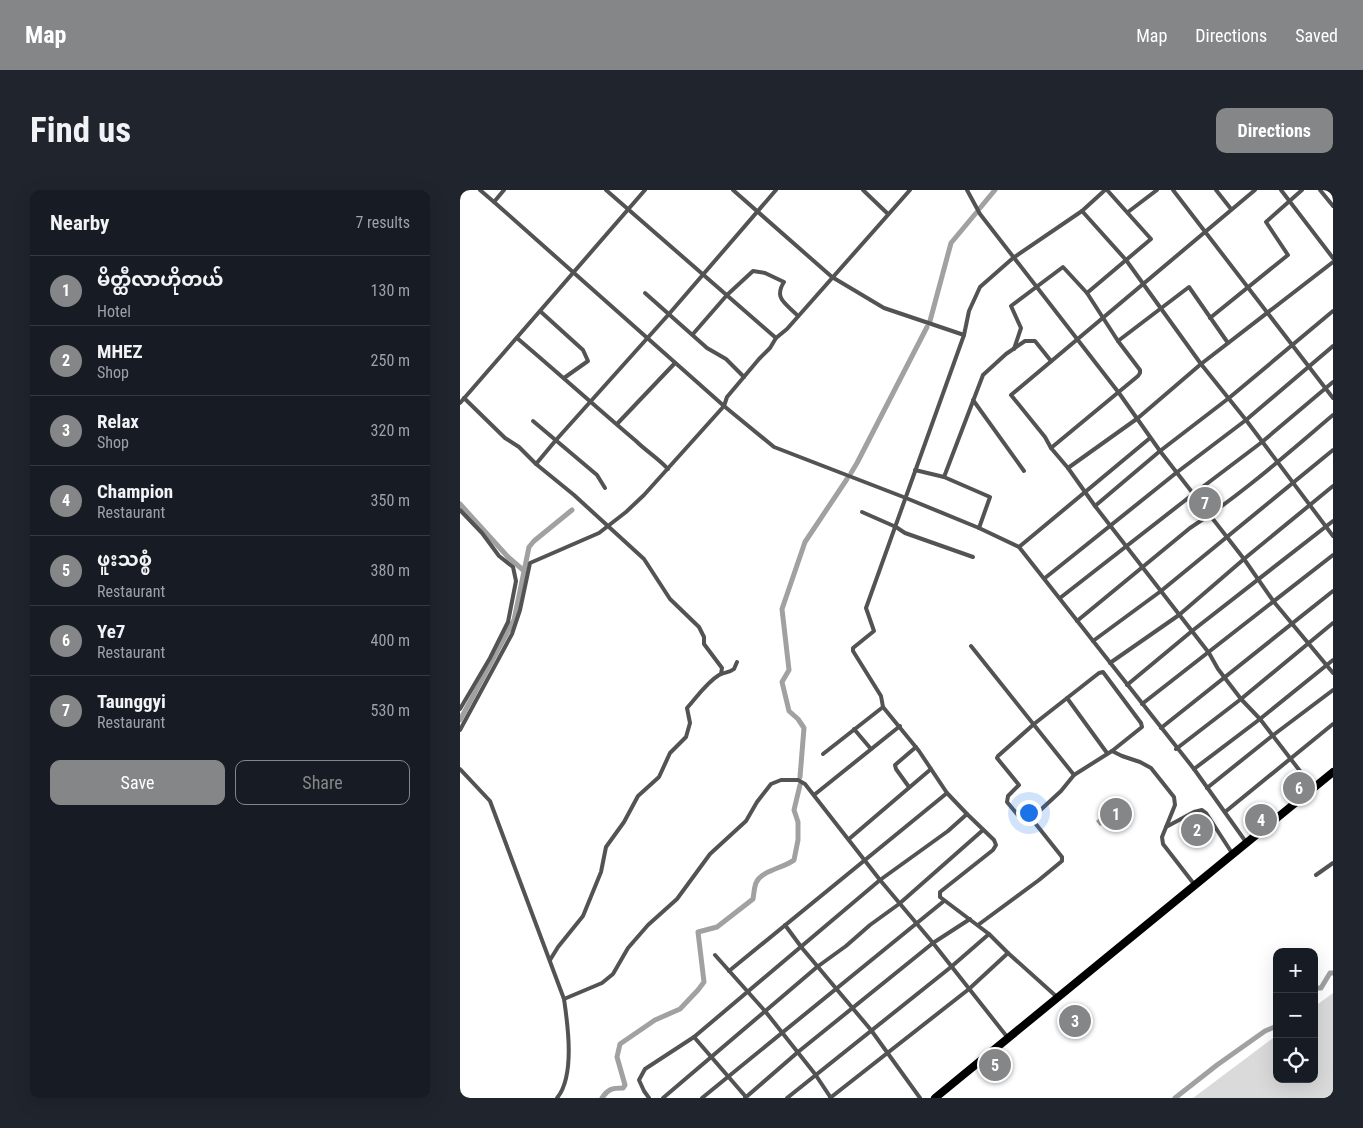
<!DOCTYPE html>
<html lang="en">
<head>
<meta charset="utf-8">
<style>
  body { margin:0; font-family:"Roboto Condensed","Noto Sans Myanmar",sans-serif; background:#20242c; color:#f1f3f6 }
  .controls { position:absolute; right:15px; bottom:15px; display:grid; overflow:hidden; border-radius:10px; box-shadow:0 5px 20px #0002 }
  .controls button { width:45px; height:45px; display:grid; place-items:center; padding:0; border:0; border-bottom:1px solid #363941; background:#171b24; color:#f1f3f6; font:25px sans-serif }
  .you { position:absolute; left:568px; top:622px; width:18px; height:18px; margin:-12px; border:4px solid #fff; border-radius:50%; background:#1a73e8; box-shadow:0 0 0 8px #1a73e833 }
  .badge { display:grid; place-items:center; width:32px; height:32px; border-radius:50%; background:#858687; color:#fff; font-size:16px; font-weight:700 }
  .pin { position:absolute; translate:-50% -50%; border:2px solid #fff; box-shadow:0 1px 5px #0006 }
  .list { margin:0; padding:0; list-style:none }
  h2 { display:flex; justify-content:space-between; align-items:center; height:65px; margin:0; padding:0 20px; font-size:21px }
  h2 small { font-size:16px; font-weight:400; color:#9ea1a6 }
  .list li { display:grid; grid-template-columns:32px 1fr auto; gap:15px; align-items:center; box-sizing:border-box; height:70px; padding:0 20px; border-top:1px solid #363941 }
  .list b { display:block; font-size:19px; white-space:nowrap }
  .list p { margin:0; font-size:16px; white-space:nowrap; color:#9ea1a6 }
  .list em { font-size:16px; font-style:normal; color:#9ea1a6 }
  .actions { display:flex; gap:10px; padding:15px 20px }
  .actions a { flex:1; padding:11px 0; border:1px solid #858687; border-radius:10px; text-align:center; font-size:18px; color:#858687 }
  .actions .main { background:#858687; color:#fff }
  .icon { flex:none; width:28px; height:28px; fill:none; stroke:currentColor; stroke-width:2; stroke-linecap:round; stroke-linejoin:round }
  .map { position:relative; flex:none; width:873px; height:908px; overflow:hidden; border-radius:10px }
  header { display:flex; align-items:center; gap:30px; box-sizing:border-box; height:70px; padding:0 25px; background:#858687; color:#fff }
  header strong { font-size:24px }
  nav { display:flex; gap:28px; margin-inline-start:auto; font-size:18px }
  .intro { display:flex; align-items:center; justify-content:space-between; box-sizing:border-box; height:120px; padding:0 30px }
  h1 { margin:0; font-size:35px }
  .button { padding:12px 22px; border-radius:10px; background:#858687; color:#fff; font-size:18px; font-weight:700 }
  main { display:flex; gap:30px; padding:0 30px }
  aside { flex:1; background:#171b24; border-radius:10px; box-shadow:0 5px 20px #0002 }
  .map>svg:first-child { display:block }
  .green { fill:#dadada }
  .water { fill:#a1a1a1 }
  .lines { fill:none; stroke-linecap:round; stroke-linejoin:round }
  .canal { stroke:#a1a1a1; stroke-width:5 }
  .street { stroke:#535353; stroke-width:4 }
  .highway { stroke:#000; stroke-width:8 }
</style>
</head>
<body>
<header>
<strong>Map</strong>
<nav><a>Map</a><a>Directions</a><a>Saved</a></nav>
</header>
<div class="intro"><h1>Find us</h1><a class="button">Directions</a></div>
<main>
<aside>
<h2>Nearby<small>7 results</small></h2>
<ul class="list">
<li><span class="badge">1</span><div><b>မိတ္ထီလာဟိုတယ်</b><p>Hotel</p></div><em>130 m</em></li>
<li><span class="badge">2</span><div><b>MHEZ</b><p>Shop</p></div><em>250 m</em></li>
<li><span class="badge">3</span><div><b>Relax</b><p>Shop</p></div><em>320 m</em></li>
<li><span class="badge">4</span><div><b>Champion</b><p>Restaurant</p></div><em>350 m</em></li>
<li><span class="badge">5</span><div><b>ဖူးသစ္စံ</b><p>Restaurant</p></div><em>380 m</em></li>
<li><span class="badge">6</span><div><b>Ye7</b><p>Restaurant</p></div><em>400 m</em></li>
<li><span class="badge">7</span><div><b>Taunggyi</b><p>Restaurant</p></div><em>530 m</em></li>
</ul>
<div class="actions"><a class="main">Save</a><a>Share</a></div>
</aside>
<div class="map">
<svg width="873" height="908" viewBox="0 0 873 908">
  <rect width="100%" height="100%" fill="#fff"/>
  <!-- green -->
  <polygon class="green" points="873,803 873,908 733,908 817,845 817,889 854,889 854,817"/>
  <!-- water -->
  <polygon class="water" points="652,618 656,624 651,628 652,632 648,634 646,632 640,636 636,631"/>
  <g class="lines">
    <!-- canal -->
    <g class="canal">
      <polyline points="520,18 535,0"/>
      <polyline points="470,131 491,53 516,23"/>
      <polyline points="391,283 397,273 467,137"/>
      <polyline points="0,314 48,367 63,380"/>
      <polyline points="0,530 54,430 69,357 74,351 112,320"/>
      <polyline points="340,587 344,538 338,529 329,521 322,492 329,480 322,419 345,352 387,289"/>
      <polyline points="854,798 861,798 870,783 873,783"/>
      <path d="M142,908C148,899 152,898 163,898L165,895L157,867L160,854L195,830L220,819L238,800L244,792L238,742L257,737L293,709C294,704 294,698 296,693C300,681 324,678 334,670L338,650V632L334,620L340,595"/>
      <polyline points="715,908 757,875 805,841 817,836"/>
    </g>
    <!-- street -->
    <g class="street">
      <polyline points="20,0 34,12"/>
      <polyline points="44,0 34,12 264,216 314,257 446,308 519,338 559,357 734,579 786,652"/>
      <polyline points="146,0 316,148"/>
      <polyline points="273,0 372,87 424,118 504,145"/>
      <polyline points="403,0 428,24"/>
      <polyline points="507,0 520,24 659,203 700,261 784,369 814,412 873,483"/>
      <polyline points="713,0 873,208"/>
      <polyline points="756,0 771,19"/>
      <polyline points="795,0 551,205 585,247 591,258 608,278 635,316 749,463 758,479 781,509 800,529 853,598"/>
      <polyline points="821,0 873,68"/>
      <polyline points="860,0 873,16"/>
      <polyline points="622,21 666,70 741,174 786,230 873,346"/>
      <polyline points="668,22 697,0"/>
      <polyline points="185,103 247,158 266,169 284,187"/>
      <polyline points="627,103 691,49 647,0"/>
      <polyline points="80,121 123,160 128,171 104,188"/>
      <polyline points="750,128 828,65 806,32 842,0"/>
      <path d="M233,144L267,105L293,81L305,83L324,92C313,109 327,114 338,126"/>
      <path d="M57,148C97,182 136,217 176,251C186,261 198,268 208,279"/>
      <polyline points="658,151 729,97 768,153"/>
      <polyline points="554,159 561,138 551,116 603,77 627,103 658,151 680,180 680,183 678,186 591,258"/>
      <polyline points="4,208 45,248 59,257 76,274 114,305 184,369 210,409 239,437 244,447 244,454 262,478 261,484"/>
      <polyline points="513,210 564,281"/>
      <polyline points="0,213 185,0"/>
      <polyline points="73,231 137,285 145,298"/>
      <polyline points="157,234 215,173"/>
      <polyline points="76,274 96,250 209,124 316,0"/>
      <polyline points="608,278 678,228 741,174 873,72"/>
      <polyline points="455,280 484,287 530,307 519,338"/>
      <polyline points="484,287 523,185 546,164 565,151 575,151 591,171"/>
      <polyline points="635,316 700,261 769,208 873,121"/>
      <polyline points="0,320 22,343 39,366 53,377 56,391 48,432 30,468 0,519"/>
      <polyline points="402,322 436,337 445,343 513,367"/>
      <polyline points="559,357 690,248"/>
      <polyline points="585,388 716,283 786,230 873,156"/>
      <polyline points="600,408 732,305 802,252 873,192"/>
      <path d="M617,431L730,338C781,305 827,264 873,225"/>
      <polyline points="633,451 701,401 873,260"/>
      <polyline points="511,456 614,585"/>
      <polyline points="650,473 719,425 784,369 873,296"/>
      <polyline points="667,495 732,441 873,331"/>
      <polyline points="607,508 647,563"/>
      <polyline points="682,514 873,365"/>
      <polyline points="701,538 873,401"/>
      <polyline points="394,539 411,559"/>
      <polyline points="0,540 52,444 60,420 70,373 139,343 166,322 184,305 264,216 267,207 299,169 310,158 316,148 327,139 450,0"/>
      <polyline points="716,559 781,509 873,433"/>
      <polyline points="652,561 662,566 680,572 691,578 714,607 715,615 702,647 703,654 734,694"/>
      <polyline points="363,564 423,517"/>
      <path d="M0,579L30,611L104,809C108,836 115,886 97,908"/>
      <polyline points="734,579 800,529 873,470"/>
      <polyline points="449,597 436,579 435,575 456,557"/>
      <polyline points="747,598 812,546 873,500"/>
      <polyline points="354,605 440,536"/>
      <polyline points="765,622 873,534"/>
      <polyline points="507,624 487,603 459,561 423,517 421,506 393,461 393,458 414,441 406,418 504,145 509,121 520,97 553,68 622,21 645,0"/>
      <polyline points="706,637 734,622 742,620 746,623 772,663"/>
      <polyline points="389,649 471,579"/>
      <polyline points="856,685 873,673"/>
      <polyline points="325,735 342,758 411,840 460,908"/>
      <polyline points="518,735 579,690 602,671 602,667 575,633 574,626 601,601 614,585 652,561 682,537 681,533 643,482 639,483 574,534 538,566 537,568 559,595 548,606 547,612 563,631 574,631"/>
      <polyline points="548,763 597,807"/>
      <polyline points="255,765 305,821 355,884 371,908"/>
      <path d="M90,770L98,757L123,726L141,682L146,657L164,632L178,606L199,587L210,563L226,547L230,533L227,518C237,507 246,493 259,485C264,482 269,483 274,479L277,472"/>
      <polyline points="269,781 487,603"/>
      <polyline points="104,809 142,793 153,784 168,758 188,735 217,709 250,664 286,631 297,612 311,594 321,590 338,590 345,594 420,690 473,753 548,848"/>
      <polyline points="234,847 286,907"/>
      <polyline points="189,908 184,901 179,890 185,879 234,847 420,690 488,641 507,624 534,650 536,655 533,660 480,702 480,707 529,744 491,777 327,908"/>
      <polyline points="203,908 357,777 386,756 410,735 439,714 523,640"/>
      <polyline points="242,908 484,711"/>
      <polyline points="285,908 338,862 473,753 510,729"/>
      <polyline points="370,908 509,799 548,763 529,744"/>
    </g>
    <!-- highway -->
    <polyline class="highway" points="475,908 873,582"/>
  </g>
</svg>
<div class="controls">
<button>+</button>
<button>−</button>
<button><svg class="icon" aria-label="locate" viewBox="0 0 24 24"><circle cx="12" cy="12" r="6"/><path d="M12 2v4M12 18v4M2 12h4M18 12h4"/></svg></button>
</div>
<div class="you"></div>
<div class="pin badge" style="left:656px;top:624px">1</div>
<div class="pin badge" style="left:737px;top:640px">2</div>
<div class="pin badge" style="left:615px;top:831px">3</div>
<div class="pin badge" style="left:801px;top:630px">4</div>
<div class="pin badge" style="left:535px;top:875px">5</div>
<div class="pin badge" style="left:839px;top:598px">6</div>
<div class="pin badge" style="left:745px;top:313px">7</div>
</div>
</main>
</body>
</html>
